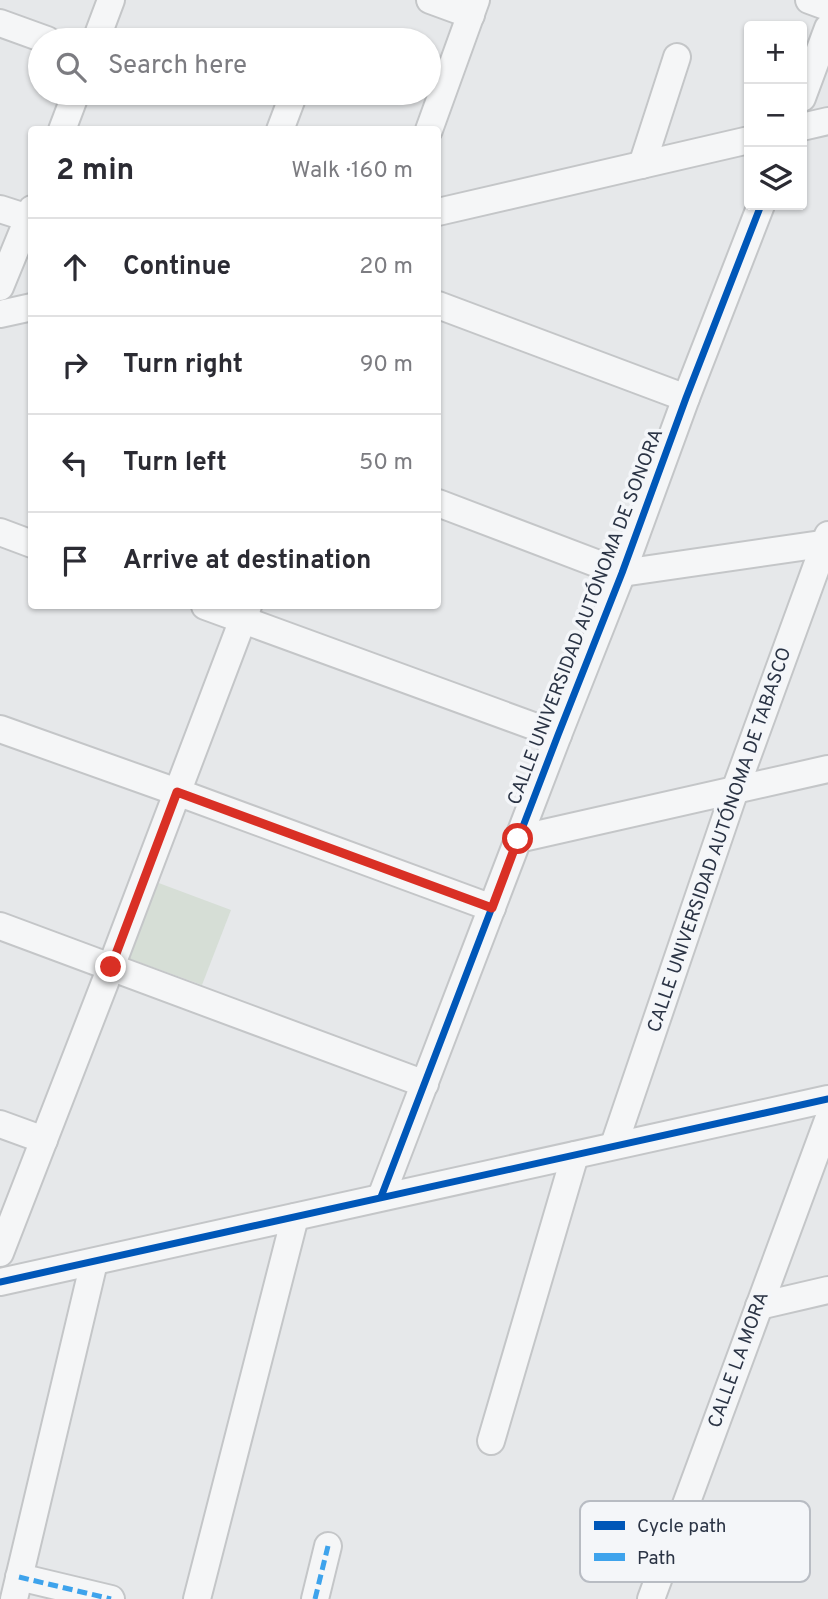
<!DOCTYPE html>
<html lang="en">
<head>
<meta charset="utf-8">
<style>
  body { margin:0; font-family:Overpass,sans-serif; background:#f2f2f3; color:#2b2b33 }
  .controls { position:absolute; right:21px; top:21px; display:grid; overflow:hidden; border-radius:7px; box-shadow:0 2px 5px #0004 }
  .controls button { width:63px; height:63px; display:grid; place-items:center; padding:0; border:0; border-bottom:2px solid #e1e1e2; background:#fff; color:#2b2b33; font:35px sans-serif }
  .stop { position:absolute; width:21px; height:21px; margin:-16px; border:5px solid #d93025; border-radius:50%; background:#fff }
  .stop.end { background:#d93025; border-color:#fff; box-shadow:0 2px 7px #0008 }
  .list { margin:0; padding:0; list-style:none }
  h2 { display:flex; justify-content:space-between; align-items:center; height:91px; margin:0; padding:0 28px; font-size:30px }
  h2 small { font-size:23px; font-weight:400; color:#7c7c81 }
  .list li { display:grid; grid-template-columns:46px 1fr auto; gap:21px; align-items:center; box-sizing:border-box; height:98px; padding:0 28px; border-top:2px solid #e1e1e2 }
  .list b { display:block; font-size:26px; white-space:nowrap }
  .list em { font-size:23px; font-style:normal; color:#7c7c81 }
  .icon { flex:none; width:38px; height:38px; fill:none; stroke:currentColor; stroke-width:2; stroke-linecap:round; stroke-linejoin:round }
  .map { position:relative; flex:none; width:828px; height:1599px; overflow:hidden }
  .search { position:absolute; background:#fff; box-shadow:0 2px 5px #0004; left:28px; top:28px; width:413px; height:77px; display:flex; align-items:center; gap:18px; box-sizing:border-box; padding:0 24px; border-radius:38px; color:#7c7c81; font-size:26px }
  .panel { position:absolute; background:#fff; box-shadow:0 2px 5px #0004; left:28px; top:126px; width:413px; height:483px; border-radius:7px }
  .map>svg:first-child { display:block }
  .green { fill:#d6ded6 }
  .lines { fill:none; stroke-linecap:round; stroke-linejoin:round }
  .street-casing { stroke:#c4c6c8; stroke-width:30 }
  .street { stroke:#f5f6f7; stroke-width:26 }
  .quiet { stroke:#3ea3ec; stroke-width:5; stroke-dasharray:10 5; stroke-linecap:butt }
  .cycleway-casing { stroke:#f4f6f9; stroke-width:11 }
  .cycleway { stroke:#0057b8; stroke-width:7 }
  .route { stroke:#d93025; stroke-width:9 }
  .labels { text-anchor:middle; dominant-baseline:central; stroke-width:7; stroke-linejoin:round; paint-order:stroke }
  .street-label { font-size:19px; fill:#2b3445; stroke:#f4f6f9 }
  .key { fill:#f4f6f9; stroke:#b8bcc3; stroke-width:2 }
  .key-label { font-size:19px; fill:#2b3445 }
</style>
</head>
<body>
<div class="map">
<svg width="828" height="1599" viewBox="0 0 828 1599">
  <rect width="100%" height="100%" fill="#e6e8ea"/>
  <!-- green -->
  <polygon class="green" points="156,882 231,910 202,985 125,957"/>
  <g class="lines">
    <defs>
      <g id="street">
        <polyline points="430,0 471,15"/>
        <polyline points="809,0 828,7"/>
        <polyline points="0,23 47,40"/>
        <polyline points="96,40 111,0"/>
        <polyline points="802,98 828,28"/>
        <polyline points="802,127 828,121"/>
        <polyline points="62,130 76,93"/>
        <polyline points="280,130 294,93"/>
        <polyline points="429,130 476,0"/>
        <polyline points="642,165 677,57"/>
        <polyline points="0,209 28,218"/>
        <polyline points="438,212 749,140"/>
        <polyline points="0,287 32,209"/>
        <polyline points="438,305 686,398"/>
        <polyline points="0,314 32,307"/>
        <polyline points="438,503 622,573 828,543"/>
        <polyline points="0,532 32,544"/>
        <polyline points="205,606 558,735"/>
        <polyline points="0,729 177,792 492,908"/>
        <polyline points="518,839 828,769"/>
        <polyline points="0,926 425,1084"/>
        <polyline points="0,1124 44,1140"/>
        <polyline points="614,1145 735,790 828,535"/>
        <polyline points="381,1197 558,735 622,573 686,398 761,205"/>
        <polyline points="0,1253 111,967 248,606"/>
        <polyline points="0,1282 828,1099"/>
        <polyline points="759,1306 828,1290"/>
        <polyline points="491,1441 575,1155"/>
        <polyline points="19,1577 111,1599"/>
        <polyline points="14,1599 94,1262"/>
        <polyline points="197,1599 295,1217"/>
        <polyline points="315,1599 328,1546"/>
        <polyline points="651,1599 828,1120"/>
      </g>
    </defs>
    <!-- street casing -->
    <use href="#street" class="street-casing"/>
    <!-- street -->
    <use href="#street" class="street"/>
    <!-- quiet -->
    <g class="quiet">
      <polyline points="19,1577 111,1599"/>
      <polyline points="315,1599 328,1546"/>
    </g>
    <defs>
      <g id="cycleway">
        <polyline points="381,1197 558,735 622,573 686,398 761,205"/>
        <polyline points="0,1282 828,1099"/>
      </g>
    </defs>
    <!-- cycleway casing -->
    <use href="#cycleway" class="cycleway-casing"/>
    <!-- cycleway -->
    <use href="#cycleway" class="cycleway"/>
  </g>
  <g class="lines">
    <!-- route -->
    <polyline class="route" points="111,967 177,792 492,908 518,839"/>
  </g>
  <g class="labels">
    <!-- street labels -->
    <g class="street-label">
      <text transform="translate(586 617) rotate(-69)">CALLE UNIVERSIDAD AUTÓNOMA DE SONORA</text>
      <text transform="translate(720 840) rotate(-71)">CALLE UNIVERSIDAD AUTÓNOMA DE TABASCO</text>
      <text transform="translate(739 1360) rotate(-70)">CALLE LA MORA</text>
    </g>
  </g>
  <!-- legend -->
  <rect x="580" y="1501" width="230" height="81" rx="10" class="key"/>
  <rect x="594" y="1521" width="31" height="9" fill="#0057b8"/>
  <rect x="594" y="1553" width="31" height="8" fill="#3ea3ec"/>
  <g class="key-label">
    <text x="637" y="1532">Cycle path</text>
    <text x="637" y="1564">Path</text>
  </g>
</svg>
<div class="controls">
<button>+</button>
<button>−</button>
<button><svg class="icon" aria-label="layers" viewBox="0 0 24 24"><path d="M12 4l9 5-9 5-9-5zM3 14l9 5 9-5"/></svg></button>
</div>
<div class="stop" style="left:518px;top:839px"></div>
<div class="stop end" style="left:111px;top:967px"></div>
<div class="search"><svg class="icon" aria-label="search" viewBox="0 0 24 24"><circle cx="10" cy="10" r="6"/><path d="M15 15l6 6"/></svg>Search here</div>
<section class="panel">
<h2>2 min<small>Walk · 160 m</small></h2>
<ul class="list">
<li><svg class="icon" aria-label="ahead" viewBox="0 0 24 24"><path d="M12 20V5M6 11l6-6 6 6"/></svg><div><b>Continue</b></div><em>20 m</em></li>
<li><svg class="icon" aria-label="right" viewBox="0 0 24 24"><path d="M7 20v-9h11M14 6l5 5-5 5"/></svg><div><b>Turn right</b></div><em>90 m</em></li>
<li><svg class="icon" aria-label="left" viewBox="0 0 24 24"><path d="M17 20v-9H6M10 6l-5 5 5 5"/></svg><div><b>Turn left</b></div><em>50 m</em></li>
<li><svg class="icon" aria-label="arrive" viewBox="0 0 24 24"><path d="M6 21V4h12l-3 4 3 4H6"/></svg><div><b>Arrive at destination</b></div></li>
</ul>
</section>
</div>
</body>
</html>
